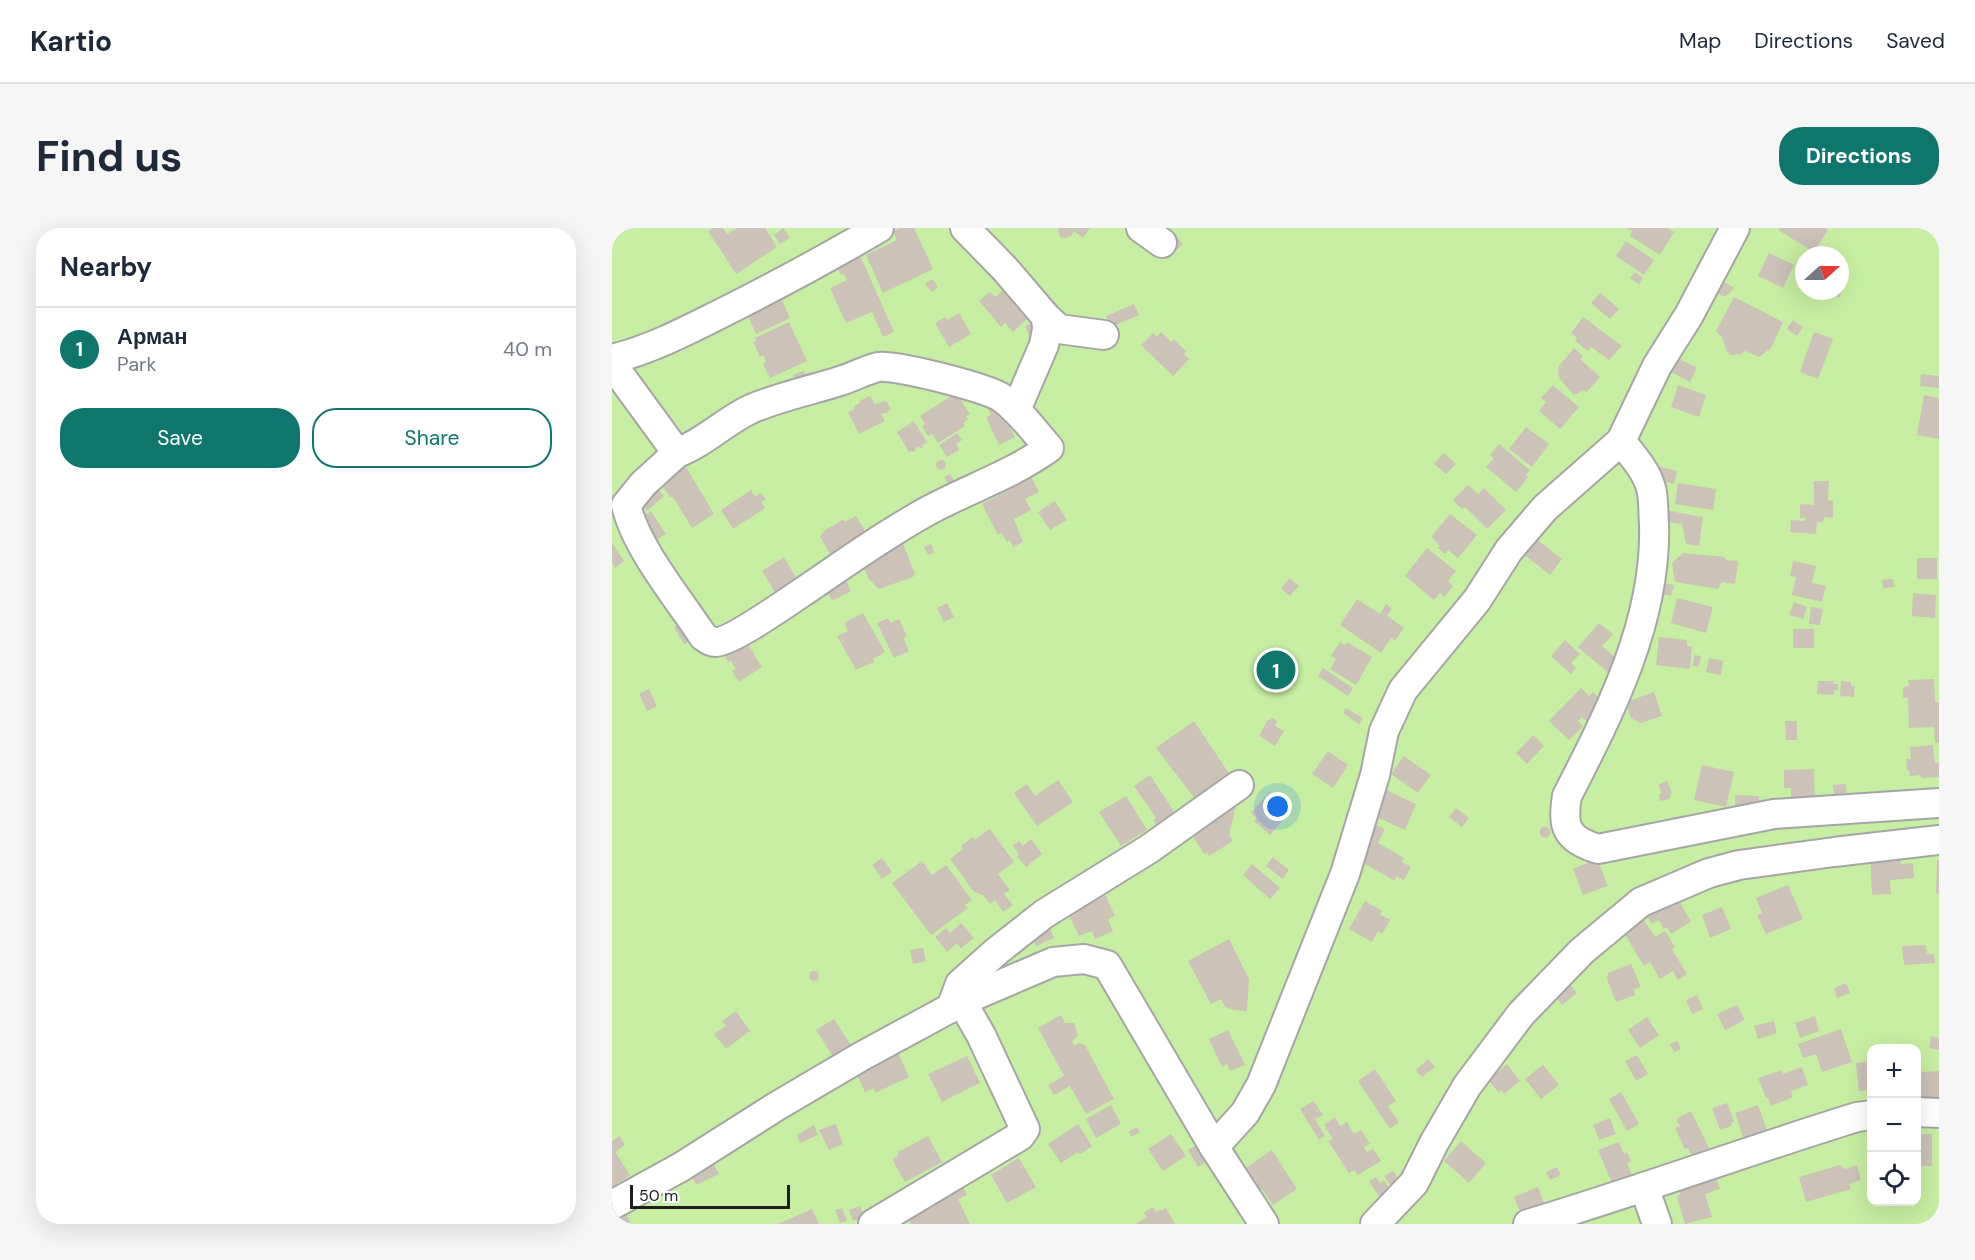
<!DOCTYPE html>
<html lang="en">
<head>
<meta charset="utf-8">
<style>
  body { margin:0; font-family:"DM Sans",sans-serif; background:#f6f6f7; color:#1f2937 }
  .controls { position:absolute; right:18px; bottom:18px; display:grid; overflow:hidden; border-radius:12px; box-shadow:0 6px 24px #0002 }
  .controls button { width:54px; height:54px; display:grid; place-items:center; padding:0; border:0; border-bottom:2px solid #e0e1e3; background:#fff; color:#1f2937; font:30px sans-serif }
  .compass { position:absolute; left:1183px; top:18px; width:54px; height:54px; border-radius:50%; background:#fff; box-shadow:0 6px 24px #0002; rotate:69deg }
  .scale { position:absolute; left:18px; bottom:15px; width:160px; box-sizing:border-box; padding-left:6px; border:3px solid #1e1e1e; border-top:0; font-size:16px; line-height:21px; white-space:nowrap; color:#1e1e1e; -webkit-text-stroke:4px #fff; paint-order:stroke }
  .you { position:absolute; left:666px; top:579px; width:21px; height:21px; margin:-15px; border:4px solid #fff; border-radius:50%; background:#1a73e8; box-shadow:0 0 0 9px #1a73e833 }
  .badge { display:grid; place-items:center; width:39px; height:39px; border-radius:50%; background:#0f766e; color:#fff; font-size:20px; font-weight:700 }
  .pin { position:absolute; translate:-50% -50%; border:3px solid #fff; box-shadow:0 2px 6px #0006 }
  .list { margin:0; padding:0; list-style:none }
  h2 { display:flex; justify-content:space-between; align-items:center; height:78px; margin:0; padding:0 24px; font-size:26px }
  h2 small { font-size:20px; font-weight:400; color:#747a83 }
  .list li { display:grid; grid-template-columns:39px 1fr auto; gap:18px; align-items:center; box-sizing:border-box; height:84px; padding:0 24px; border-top:2px solid #e0e1e3 }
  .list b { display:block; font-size:22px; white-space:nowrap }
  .list p { margin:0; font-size:20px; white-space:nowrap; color:#747a83 }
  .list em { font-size:20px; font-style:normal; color:#747a83 }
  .actions { display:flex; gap:12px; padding:18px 24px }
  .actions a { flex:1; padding:14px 0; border:2px solid #0f766e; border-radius:24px; text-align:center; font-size:21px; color:#0f766e }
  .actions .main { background:#0f766e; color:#fff }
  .icon { flex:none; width:33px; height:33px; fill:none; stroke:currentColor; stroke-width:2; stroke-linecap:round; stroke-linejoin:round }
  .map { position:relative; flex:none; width:1327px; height:996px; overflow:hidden; border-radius:24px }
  header { display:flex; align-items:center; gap:36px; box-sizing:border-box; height:84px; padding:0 30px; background:#fff; border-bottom:2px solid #e0e1e3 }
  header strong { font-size:28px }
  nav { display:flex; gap:33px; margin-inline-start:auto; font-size:21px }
  .intro { display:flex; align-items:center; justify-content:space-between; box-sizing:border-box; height:144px; padding:0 36px }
  h1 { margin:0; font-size:42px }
  .button { padding:15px 27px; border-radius:24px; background:#0f766e; color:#fff; font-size:21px; font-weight:700 }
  main { display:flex; gap:36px; padding:0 36px }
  aside { flex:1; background:#fff; border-radius:24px; box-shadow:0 6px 24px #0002 }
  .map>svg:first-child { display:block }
  .grass { fill:#c7efa3; fill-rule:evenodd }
  .building { fill:#ccc2b8 }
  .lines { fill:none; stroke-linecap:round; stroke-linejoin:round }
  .minor-casing { stroke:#a5a5a5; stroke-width:32 }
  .minor { stroke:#fff; stroke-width:28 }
</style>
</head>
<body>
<header>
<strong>Kartio</strong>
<nav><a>Map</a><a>Directions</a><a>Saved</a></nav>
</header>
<div class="intro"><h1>Find us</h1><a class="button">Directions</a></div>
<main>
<aside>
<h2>Nearby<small></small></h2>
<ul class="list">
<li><span class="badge">1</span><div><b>Арман</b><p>Park</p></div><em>40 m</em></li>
</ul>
<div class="actions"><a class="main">Save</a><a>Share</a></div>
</aside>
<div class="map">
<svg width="1327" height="996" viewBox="0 0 1327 996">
  <rect width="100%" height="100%" fill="#f0ece2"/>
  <!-- grass -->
  <path class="grass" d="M0,0H1327V996H0ZM1192,27H1228V63H1192ZM1260,820H1304V974H1260Z"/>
  <!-- building -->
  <g class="building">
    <polygon points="101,0 111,0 115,6 125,0 153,0 165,19 124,46 96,3"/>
    <polygon points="171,0 178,10 168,16 162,7"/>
    <polygon points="288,0 302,0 321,41 271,65 254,27 285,12 281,3"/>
    <polygon points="446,0 478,0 471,10 462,3 459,8 453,10 448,9"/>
    <polygon points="1014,0 1056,0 1062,4 1048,27 1018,8 1020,3"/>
    <polygon points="1168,0 1213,0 1216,2 1202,24 1166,2"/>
    <polygon points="564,8 571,16 563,23 557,15"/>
    <polygon points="1014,13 1042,32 1032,47 1004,28"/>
    <polygon points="247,25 282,104 271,109 260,84 234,95 218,60 235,52 232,46 229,47 224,35"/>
    <polygon points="1157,25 1182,37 1171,60 1146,48"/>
    <polygon points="1023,44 1031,50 1027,56 1018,50"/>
    <polygon points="1106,50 1122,60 1113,69 1103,64"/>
    <polygon points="320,51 326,59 320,64 313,56"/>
    <polygon points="1228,57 1232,59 1227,70 1217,65 1218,63 1228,63"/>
    <polygon points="394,59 419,87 401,104 393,95 389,99 367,73 378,64 383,69"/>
    <polygon points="988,65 1007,81 998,91 979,75"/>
    <polygon points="1122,69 1171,94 1159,120 1147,129 1133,123 1129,126 1119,127 1115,124 1110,109 1104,103"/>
    <polygon points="169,70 178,90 144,106 135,86"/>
    <polygon points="522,76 527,87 499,99 494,88"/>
    <polygon points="347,85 359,106 337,119 323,95 333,89 335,92"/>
    <polygon points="971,89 1010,118 997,132 979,119 976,123 963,113 965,110 959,105"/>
    <polygon points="1181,92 1191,99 1185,108 1175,101"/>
    <polygon points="177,94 195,133 158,150 151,136 154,134 151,127 148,129 141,114 144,113 143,110"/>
    <polygon points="422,94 428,105 418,110 413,98"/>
    <polygon points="549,104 559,114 562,111 574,123 572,126 577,131 561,148 529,117 541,105 545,109"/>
    <polygon points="1202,104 1221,111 1206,151 1188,144"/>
    <polygon points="962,120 971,128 968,131 988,149 975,164 971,163 962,167 948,151 946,145 947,138"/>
    <polygon points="1062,128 1085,140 1078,154 1055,142"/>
    <polygon points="192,143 193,146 199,144 202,151 186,158 181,147"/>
    <polygon points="1309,146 1327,148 1327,160 1308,158"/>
    <polygon points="941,157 967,179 948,201 927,183 934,174 929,170"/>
    <polygon points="1066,157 1094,167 1087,189 1059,179"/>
    <polygon points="344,165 358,186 354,188 356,191 351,195 353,198 326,215 320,206 316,208 310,198 313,196 308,188"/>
    <polygon points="1312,167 1327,170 1327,211 1305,207"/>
    <polygon points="258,168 263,176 274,173 279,181 275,185 269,186 273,193 247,206 236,184 243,181 242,178 248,175 247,173"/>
    <polygon points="382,178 390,183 403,209 387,217 374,189 379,187 376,181"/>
    <polygon points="302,193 315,214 310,217 311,219 308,221 307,218 303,220 304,222 301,224 300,223 297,224 285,204"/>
    <polygon points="914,199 937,216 920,239 897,221"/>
    <polygon points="345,205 350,212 344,216 347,222 335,229 327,217"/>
    <polygon points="887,216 918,242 914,247 916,249 904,264 874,239 882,230 878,227"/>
    <polygon points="832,225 844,236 834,246 822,236"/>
    <polygon points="70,232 102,286 80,300 61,269 58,269 44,248"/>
    <circle cx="329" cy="237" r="5"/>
    <polygon points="1038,236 1065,243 1062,256 1039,250"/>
    <polygon points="338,246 347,260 341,263 332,249"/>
    <polygon points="419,249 427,264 413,271 419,282 402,291 411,314 401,319 398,312 395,314 390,305 386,307 370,276 397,262 394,255 401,251 404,257"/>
    <polygon points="1202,253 1217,253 1216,272 1221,273 1221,290 1212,289 1211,294 1205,294 1204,306 1178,304 1179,292 1193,293 1193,290 1188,290 1188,276 1202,277"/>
    <polygon points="1066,255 1104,261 1101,282 1063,276"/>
    <polygon points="856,257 866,266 872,260 894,282 875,301 853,279 850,281 841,272"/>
    <polygon points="43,258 52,268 35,283 26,273"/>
    <polygon points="139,262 143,269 149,265 154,271 149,274 153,280 121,301 109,282"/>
    <polygon points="443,273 455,292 438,302 426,284"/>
    <polygon points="27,278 33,287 39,283 54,306 36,317"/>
    <polygon points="1047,281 1091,289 1087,318 1074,316 1070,296 1045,293"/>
    <polygon points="838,286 865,307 846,330 836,322 833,326 826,320 828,318 819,309"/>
    <polygon points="244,288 256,308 219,328 208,308 213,302 232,291 233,294"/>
    <polygon points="923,310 950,331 938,347 910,325"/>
    <polygon points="0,315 12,333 3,340 0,334"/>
    <polygon points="291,316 303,346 301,349 267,361 257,351 250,337 253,332 274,325"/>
    <polygon points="319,316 322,324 316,327 312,319"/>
    <polygon points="815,320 844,343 836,353 841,358 832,369 828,365 822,372 793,348"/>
    <polygon points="1071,325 1112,329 1114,332 1126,333 1123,356 1110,354 1106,361 1063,354 1060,335"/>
    <polygon points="172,329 189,358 167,371 150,343"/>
    <rect x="1305" y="330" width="20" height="21"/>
    <polygon points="1181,333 1204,338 1200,355 1214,358 1210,374 1180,367 1184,349 1178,348"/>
    <polygon points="231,347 239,363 220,373 212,357"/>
    <polygon points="678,350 687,358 678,368 669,360"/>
    <polygon points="1281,351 1282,359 1271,360 1270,352"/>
    <polygon points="1044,354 1062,357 1059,368 1042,365"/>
    <polygon points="1301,365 1324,367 1323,390 1300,388"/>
    <polygon points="1065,370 1101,379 1094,405 1059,395"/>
    <polygon points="745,371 768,386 774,376 780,381 775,388 792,400 783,413 779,410 769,425 728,397"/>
    <polygon points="1182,374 1195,379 1191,391 1177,387"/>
    <polygon points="335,375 342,389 332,394 325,380"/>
    <polygon points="1199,379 1211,381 1208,397 1197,396"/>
    <polygon points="251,385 273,424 261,431 262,434 244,442 225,408 236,403 232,395"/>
    <polygon points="276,390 278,395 287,391 295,408 291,410 297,423 282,430 265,395"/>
    <polygon points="69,395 79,412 72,416 62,399"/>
    <polygon points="987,395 1001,406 990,418 1010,435 999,447 966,419"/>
    <rect x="1181" y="401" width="21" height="19"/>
    <polygon points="1047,409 1075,412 1075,418 1080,418 1078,441 1044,437"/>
    <polygon points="953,412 968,426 959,435 964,440 959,446 939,428"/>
    <polygon points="134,413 150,439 127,454 120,443 124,441 119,433 116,434 112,426"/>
    <polygon points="728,414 733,417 735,414 760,429 744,457 718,441 724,431 719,428"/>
    <polygon points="1082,427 1089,428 1087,439 1081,438"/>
    <polygon points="1097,430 1111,433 1109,447 1094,444"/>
    <polygon points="711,440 741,460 736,468 706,448"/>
    <polygon points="1322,451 1323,474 1327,474 1327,515 1323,515 1322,499 1297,500 1296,470 1291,470 1291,459 1297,458 1296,452"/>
    <polygon points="1206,453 1221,453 1221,456 1226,456 1226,462 1222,462 1222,467 1205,466"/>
    <polygon points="1229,453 1239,454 1239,458 1243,458 1242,469 1228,468"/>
    <polygon points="969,460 977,468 981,464 995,478 978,496 970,489 966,493 971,498 957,512 937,493"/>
    <polygon points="37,461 45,478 35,483 27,466"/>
    <polygon points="1042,464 1050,488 1028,495 1019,490 1015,477 1017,473"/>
    <polygon points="734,480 751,490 747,496 731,485"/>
    <polygon points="661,490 665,493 663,498 672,503 663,518 647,508 655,493"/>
    <polygon points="582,493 620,550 584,572 544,520"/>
    <polygon points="1173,493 1185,493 1185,512 1174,512"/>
    <polygon points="921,507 932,518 915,536 904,525"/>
    <polygon points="1321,517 1323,535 1327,535 1327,549 1309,550 1309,547 1298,548 1297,542 1295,542 1294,531 1299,531 1298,519"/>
    <polygon points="716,523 736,537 721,560 700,546"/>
    <polygon points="792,528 819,547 806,565 779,546"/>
    <polygon points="1090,537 1122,544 1114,579 1082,572"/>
    <polygon points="1202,541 1203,578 1179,579 1179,560 1172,560 1172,542"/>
    <polygon points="538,547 565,588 546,600 541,592 544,590 522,558"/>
    <polygon points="446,552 461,574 425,598 402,565 415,556 423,568"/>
    <polygon points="1055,553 1060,564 1057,571 1048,573 1047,566 1050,565 1046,557"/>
    <polygon points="1234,556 1235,577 1217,569 1222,567 1221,557"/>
    <polygon points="770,560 804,576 793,602 758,586"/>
    <polygon points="657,564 679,583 658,607 642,593 644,590 639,585"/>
    <polygon points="1123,567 1147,568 1147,589 1123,586"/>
    <polygon points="514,568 535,602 509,618 487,584"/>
    <polygon points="624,577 617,607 621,613 597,628 595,624 592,626 579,605"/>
    <polygon points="844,580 857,590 850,599 837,589"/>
    <polygon points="761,595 773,601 766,615 792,630 790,634 799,639 792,652 784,648 783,653 742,630"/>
    <circle cx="933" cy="604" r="5.5"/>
    <polygon points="378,601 402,634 386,646 398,662 392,666 401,677 391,684 383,672 378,676 371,667 362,664 338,631 351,621 349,618 361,609 362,612"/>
    <polygon points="419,611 430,626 414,639 405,629 407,626 401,618 407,613 411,618"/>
    <polygon points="1258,627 1288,629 1289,636 1301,635 1302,650 1278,652 1279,666 1260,667"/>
    <polygon points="661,629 677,642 671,651 654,638"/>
    <polygon points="270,630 280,644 270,651 260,637"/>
    <polygon points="985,631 996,658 971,667 961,641"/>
    <polygon points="1325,632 1327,632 1327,665 1324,665"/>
    <polygon points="310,633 320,647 334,637 360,672 353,677 356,680 319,707 280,655"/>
    <polygon points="640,636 668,660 658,671 631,647"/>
    <polygon points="1176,657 1191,691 1154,706 1145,687 1150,685 1144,670"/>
    <polygon points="491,662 503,688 496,691 501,703 483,711 480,703 467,708 453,679"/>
    <polygon points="1064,667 1079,694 1059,706 1055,699 1052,701 1047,692 1040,696 1036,690 1032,691 1029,686 1036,682 1040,687 1047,682 1045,679"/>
    <polygon points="753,673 770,683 768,686 778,692 770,706 766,703 760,714 737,701"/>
    <polygon points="1110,679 1119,701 1098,710 1090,687"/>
    <polygon points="1032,692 1043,709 1053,703 1063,719 1060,721 1075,746 1066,752 1061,743 1048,751 1038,734 1032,738 1012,705"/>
    <polygon points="349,695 362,710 349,720 345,715 335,724 323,709 334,700 338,705"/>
    <polygon points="437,698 442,710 424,718 419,705"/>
    <polygon points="617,711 637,751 635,783 622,782 613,779 609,771 599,776 576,733"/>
    <polygon points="1314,717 1315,726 1322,726 1323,735 1292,737 1290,718"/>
    <polygon points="311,720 314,733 301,736 298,722"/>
    <polygon points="1019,736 1029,759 1022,761 1023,767 1004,774 995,751 996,745"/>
    <circle cx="202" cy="748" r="5"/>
    <polygon points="956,754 965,765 950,777 941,766"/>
    <polygon points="1234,755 1238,765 1225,770 1222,760"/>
    <polygon points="1085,767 1091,781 1080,786 1074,772"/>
    <polygon points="1125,777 1133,792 1113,802 1105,786"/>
    <polygon points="124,783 138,803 114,821 102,806 114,798 110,793"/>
    <polygon points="449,787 453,795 462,795 466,807 460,813 462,817 467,815 473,817 502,871 474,886 458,858 442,867 436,857 452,848 426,800"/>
    <polygon points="1203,788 1207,803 1188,810 1183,795"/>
    <polygon points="1035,789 1047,807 1028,820 1016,802"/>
    <polygon points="222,791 242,822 224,833 204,802"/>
    <polygon points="1162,793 1165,805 1146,811 1142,798"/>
    <polygon points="1229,801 1240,834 1210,844 1204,826 1191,830 1186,816"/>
    <polygon points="616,802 633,837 618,843 615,836 610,839 597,811"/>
    <polygon points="1319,808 1327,810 1327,822 1317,820"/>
    <polygon points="1065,813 1069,821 1062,824 1058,816"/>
    <polygon points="286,825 297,849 263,865 262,860 253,864 245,846"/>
    <polygon points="1025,827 1036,846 1024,853 1013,833"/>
    <polygon points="355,828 368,855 330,874 316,846"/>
    <polygon points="1308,828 1309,844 1327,843 1327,869 1314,870 1315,881 1304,881 1304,829"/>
    <polygon points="816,831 823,839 810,849 804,842"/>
    <polygon points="1260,833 1260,862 1247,863 1244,835"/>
    <polygon points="895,836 908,853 892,866 890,862 886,864 876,852"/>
    <polygon points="931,837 947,857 929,871 913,851"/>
    <polygon points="1190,839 1196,857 1179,863 1181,869 1159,878 1156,870 1154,870 1146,850 1170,842 1171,846"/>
    <polygon points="763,841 784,873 776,878 787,894 778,901 746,853"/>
    <polygon points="1009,864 1027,896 1015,903 997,871"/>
    <polygon points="702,873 711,887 703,891 713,908 707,912 688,881"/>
    <polygon points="1115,875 1122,893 1119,895 1120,898 1108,902 1100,880"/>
    <polygon points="499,877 509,896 484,910 474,891"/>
    <polygon points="1146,877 1156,905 1133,914 1123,885"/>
    <polygon points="1079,883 1099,924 1082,933 1076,920 1073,921 1063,900 1068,898 1064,891"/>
    <polygon points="723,889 728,898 735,894 742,906 749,902 758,916 752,919 755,924 761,921 769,933 746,947 742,942 737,945 716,913 721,911 712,897"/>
    <polygon points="998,890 1004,906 987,912 981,897"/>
    <polygon points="224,896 231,916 217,922 207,902"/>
    <polygon points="466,896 480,918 468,926 466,924 449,935 436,916"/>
    <polygon points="202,897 206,907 188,915 185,907"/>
    <polygon points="525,899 528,904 519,909 517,903"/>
    <polygon points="559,906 574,928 551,943 536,921"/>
    <rect x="1304" y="906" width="16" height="32"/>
    <polygon points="8,908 13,917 3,924 18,947 0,959 0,913"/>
    <polygon points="316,908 330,934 293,954 280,931 286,928 286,924"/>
    <polygon points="849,913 874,935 857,955 832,933"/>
    <polygon points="1007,914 1012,926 1015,924 1019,933 1015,935 1020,947 1000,955 986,922"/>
    <polygon points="583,918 593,935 586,939 576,922"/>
    <polygon points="660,922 685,961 661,977 650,961 643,966 628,944"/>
    <polygon points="407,930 424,959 395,975 379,947"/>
    <polygon points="99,931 107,946 84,957 79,946"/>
    <polygon points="1228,937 1233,941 1245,937 1249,952 1237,956 1239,961 1194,974 1187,949"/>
    <polygon points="945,939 949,947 938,952 934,944"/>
    <polygon points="781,943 790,957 783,956 779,958 772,948"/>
    <polygon points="1103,946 1108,961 1093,966 1100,989 1073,996 1065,969 1068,966 1066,957"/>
    <polygon points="764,949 768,955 772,952 781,966 770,973 757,953"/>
    <polygon points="350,957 355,967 346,971 358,996 299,996 294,985"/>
    <polygon points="926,959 935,982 911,992 902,969"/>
    <polygon points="248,978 252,989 241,993 237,982"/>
    <polygon points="541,979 544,984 554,980 563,996 524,996 535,989 532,984"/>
    <polygon points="230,980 235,993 228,995 223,982"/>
    <polygon points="200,981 207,996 166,996"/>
    <polygon points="13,984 19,996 0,996 0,991"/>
  </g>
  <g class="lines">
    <defs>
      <g id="minor">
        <polyline points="353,0 393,41 434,89 435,101 432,117 404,182"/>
        <polyline points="529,0 550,15"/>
        <polyline points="434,89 447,101 492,107"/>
        <path d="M0,131C37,122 72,104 106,87C160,60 214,31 267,0"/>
        <path d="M0,136L65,225C92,215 113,193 139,181C169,168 201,162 231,152C243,148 254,142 266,139C282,136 376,160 390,170C408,183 422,203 437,220C398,248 353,262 312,285C273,307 237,332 201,357C184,368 119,415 103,414C98,414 95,411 91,408C66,370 24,320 14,277L31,256L65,225"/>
        <path d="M1009,213C1020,227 1034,242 1039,260C1042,270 1041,285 1042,296C1045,393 998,484 955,568C950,599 954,611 986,621L1162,586L1327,575"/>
        <polyline points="339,780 348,756 385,723 432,686 537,621 627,557"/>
        <polyline points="1304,884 1327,885"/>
        <polyline points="602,919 633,885 649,857 733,646 763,547 772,503 791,462 865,372 897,322 933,280 1009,213 1045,138 1077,87 1123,0"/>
        <polyline points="1032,959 1045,996"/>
        <polyline points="0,977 69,939 165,878 250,828 357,770 441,734 472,731 495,737 602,919 652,996"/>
        <polyline points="261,996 408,908 413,901 369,807 350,774"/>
        <polyline points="763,996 802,955 822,915 855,858 909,786 970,723 1029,674 1097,645 1127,637 1222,624 1327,612"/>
        <path d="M916,996C1026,963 1135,923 1245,889L1260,887"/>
      </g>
    </defs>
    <!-- minor casing -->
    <use href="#minor" class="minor-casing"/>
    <!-- minor -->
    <use href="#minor" class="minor"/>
  </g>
</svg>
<div class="controls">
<button>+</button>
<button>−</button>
<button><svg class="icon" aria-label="locate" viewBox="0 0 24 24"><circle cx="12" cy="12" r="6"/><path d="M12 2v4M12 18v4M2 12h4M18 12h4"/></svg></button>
</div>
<svg class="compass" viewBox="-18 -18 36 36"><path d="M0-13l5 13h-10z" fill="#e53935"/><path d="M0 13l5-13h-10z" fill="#747a83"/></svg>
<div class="scale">50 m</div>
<div class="you"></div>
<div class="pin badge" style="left:664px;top:442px">1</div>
</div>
</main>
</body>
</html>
